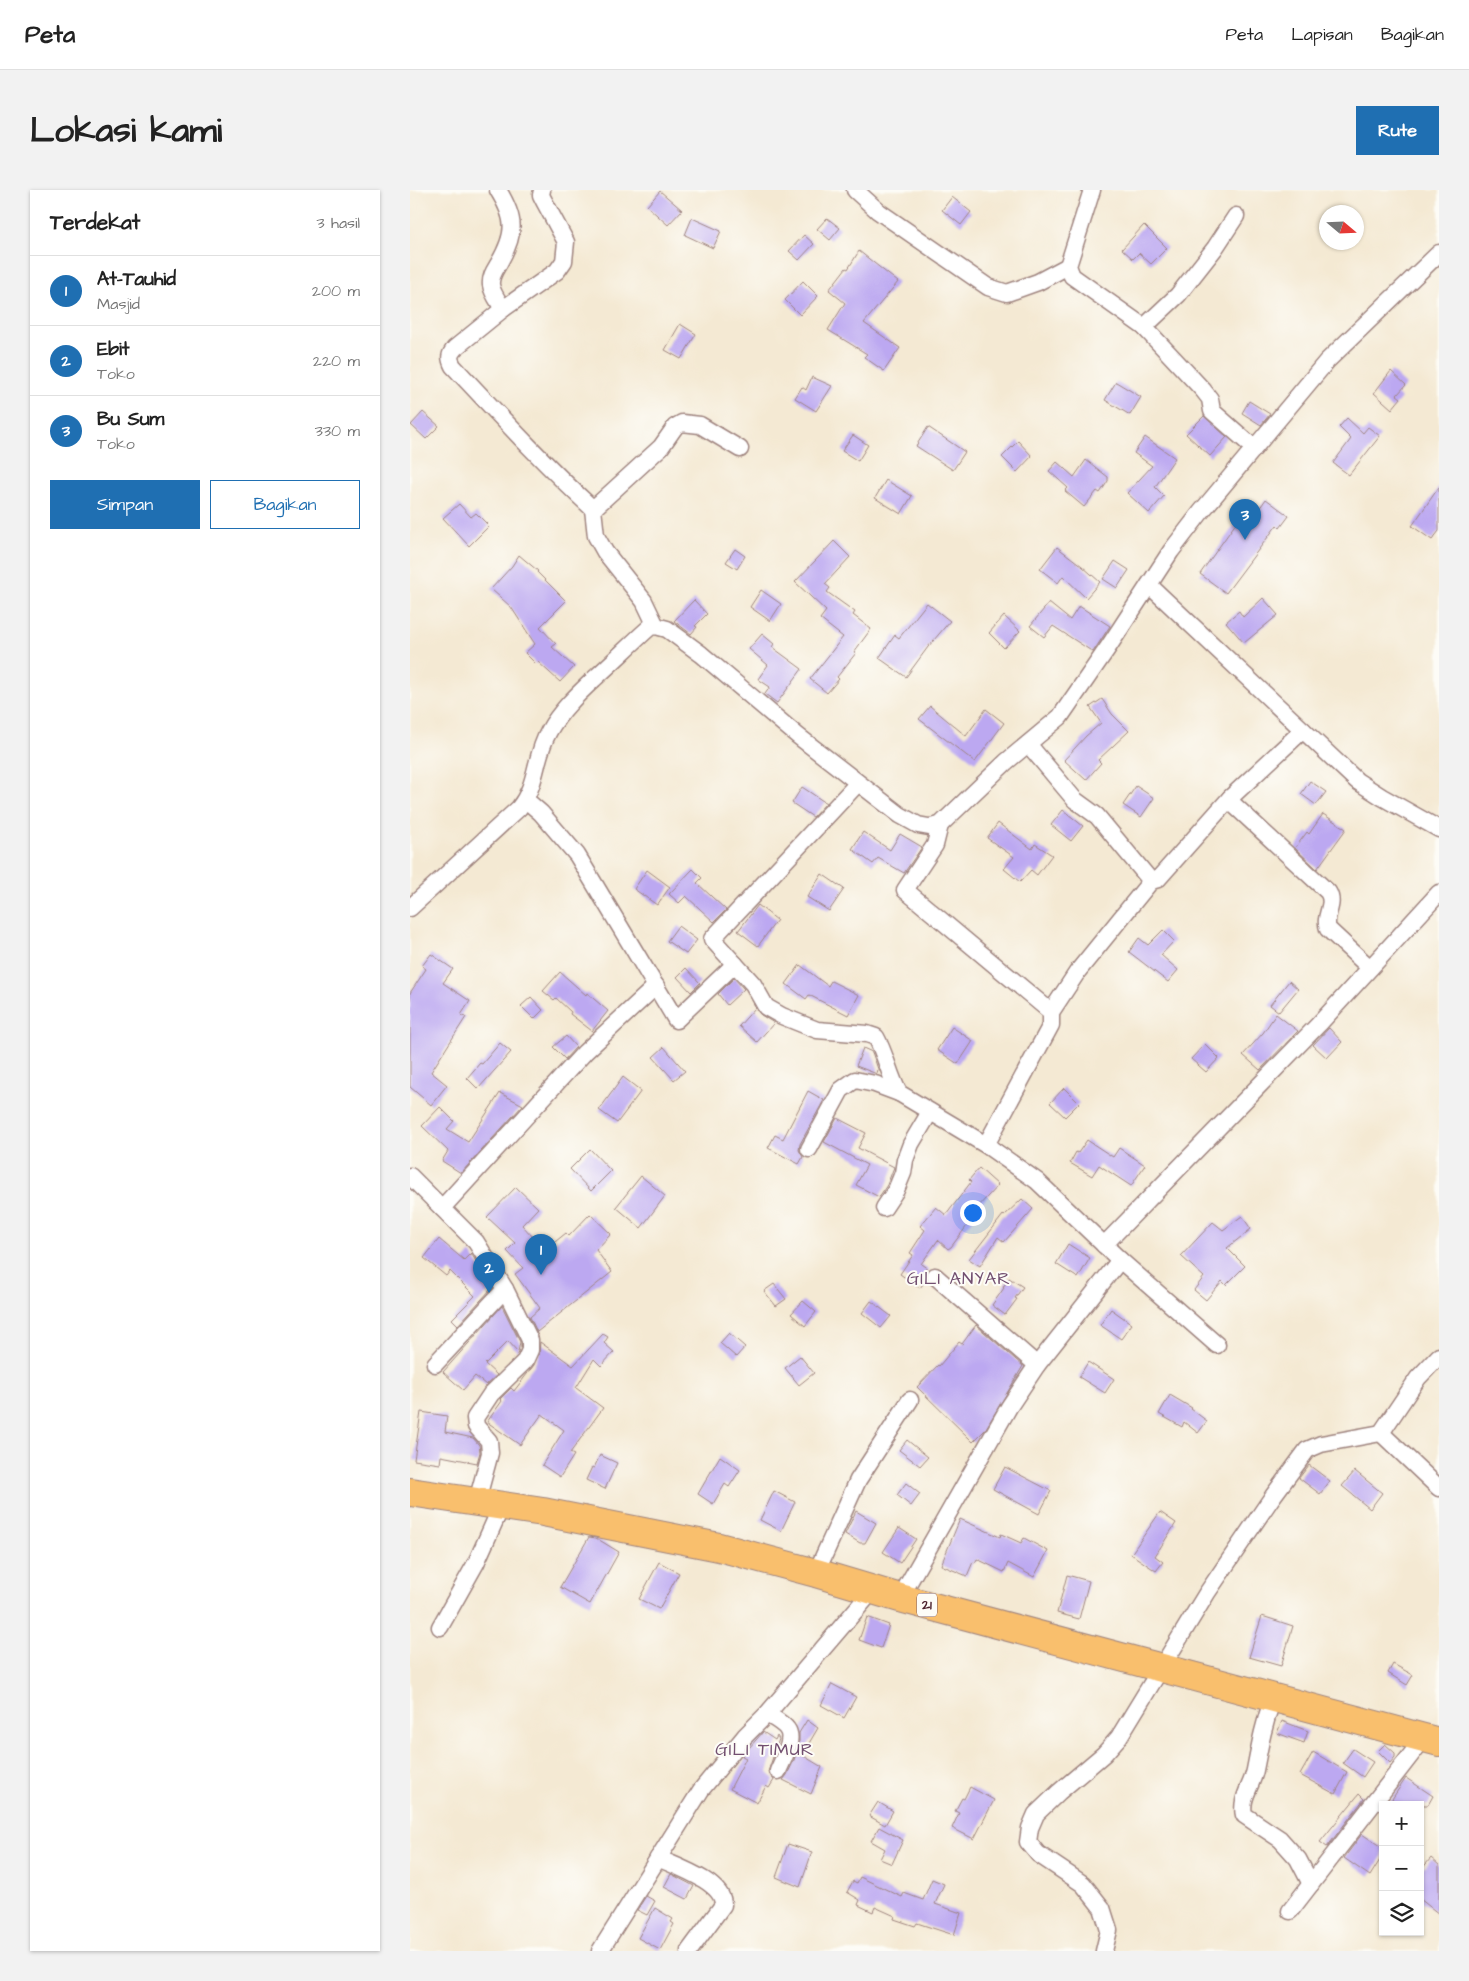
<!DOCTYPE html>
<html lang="id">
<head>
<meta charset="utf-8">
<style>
  body { margin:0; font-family:"Architects Daughter",sans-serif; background:#f2f2f2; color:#222 }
  .controls { position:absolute; right:15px; bottom:15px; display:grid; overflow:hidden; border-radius:0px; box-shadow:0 1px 4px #0004 }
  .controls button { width:45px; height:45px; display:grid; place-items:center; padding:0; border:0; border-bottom:1px solid #e0e0e0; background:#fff; color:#222; font:25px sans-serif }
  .compass { position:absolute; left:909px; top:15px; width:45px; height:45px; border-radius:50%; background:#fff; box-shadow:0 1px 4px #0004; rotate:109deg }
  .you { position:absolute; left:562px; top:1022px; width:18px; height:18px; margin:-12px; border:4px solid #fff; border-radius:50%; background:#1a73e8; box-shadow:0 0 0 8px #1a73e833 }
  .badge { display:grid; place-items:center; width:32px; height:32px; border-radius:50%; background:#1f6fb2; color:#fff; font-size:16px; font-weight:700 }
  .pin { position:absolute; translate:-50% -41px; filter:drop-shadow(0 1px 2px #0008) }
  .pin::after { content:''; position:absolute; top:26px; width:18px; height:15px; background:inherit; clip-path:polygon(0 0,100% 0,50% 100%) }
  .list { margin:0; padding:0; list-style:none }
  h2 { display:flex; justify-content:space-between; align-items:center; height:65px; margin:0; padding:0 20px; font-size:21px }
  h2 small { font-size:16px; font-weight:400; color:#767676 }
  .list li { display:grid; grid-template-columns:32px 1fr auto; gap:15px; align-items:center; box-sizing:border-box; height:70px; padding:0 20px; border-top:1px solid #e0e0e0 }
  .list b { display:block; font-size:19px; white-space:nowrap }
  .list p { margin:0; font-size:16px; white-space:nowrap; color:#767676 }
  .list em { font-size:16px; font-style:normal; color:#767676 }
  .actions { display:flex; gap:10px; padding:15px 20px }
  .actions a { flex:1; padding:11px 0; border:1px solid #1f6fb2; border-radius:0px; text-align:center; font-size:18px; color:#1f6fb2 }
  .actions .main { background:#1f6fb2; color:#fff }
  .icon { flex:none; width:28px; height:28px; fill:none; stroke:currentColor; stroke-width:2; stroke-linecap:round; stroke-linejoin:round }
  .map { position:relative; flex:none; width:1029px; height:1761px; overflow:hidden; border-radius:0px }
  header { display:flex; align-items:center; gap:30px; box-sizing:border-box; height:70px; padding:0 25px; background:#fff; border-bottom:1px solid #e0e0e0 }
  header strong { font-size:24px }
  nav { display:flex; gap:28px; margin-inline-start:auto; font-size:18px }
  .intro { display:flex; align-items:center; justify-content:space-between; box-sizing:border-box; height:120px; padding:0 30px }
  h1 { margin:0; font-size:35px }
  .button { padding:12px 22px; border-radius:0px; background:#1f6fb2; color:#fff; font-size:18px; font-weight:700 }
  main { display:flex; gap:30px; padding:0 30px }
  aside { flex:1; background:#fff; border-radius:0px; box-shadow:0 1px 4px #0004 }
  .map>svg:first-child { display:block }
  .building { fill:#bca8f1 }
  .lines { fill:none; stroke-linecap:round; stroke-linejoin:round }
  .minor-casing { stroke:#9f847f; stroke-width:19 }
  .trunk-casing { stroke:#9f847f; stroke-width:30 }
  .minor { stroke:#fff; stroke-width:16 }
  .trunk { stroke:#f9bf6d; stroke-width:28 }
  .labels { text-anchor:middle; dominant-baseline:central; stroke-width:4; stroke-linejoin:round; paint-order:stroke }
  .shield { fill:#fdfcf7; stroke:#806168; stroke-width:1 }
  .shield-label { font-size:14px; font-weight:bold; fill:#4a1f2b }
  .quarter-label { font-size:18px; letter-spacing:1px; fill:#724f70; stroke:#fdfcf7 }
</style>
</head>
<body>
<header>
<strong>Peta</strong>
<nav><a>Peta</a><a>Lapisan</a><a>Bagikan</a></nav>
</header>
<div class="intro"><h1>Lokasi kami</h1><a class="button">Rute</a></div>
<main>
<aside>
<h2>Terdekat<small>3 hasil</small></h2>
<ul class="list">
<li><span class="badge">1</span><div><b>At-Tauhid</b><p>Masjid</p></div><em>200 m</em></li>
<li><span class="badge">2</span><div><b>Ebit</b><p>Toko</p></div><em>220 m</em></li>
<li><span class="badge">3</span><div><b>Bu Sum</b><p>Toko</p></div><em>330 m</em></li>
</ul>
<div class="actions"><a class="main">Simpan</a><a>Bagikan</a></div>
</aside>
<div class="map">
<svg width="1029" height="1761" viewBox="0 0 1029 1761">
  <rect width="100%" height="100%" fill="#fdfcf7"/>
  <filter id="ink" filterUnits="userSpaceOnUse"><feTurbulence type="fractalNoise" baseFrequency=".02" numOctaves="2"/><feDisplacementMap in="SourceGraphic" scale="10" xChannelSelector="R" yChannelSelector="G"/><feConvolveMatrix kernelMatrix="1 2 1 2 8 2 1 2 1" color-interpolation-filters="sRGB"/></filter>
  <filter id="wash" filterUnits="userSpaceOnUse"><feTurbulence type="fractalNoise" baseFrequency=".0096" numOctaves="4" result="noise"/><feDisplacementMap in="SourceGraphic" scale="20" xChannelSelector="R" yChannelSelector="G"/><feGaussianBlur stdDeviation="1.12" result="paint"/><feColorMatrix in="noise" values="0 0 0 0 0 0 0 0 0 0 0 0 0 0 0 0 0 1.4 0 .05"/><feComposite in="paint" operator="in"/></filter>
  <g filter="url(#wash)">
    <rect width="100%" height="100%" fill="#f4e9d3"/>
    <g id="blocks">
      <!-- building -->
      <g class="building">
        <polygon points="250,1 272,20 258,35 237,16"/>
        <polygon points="542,7 561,22 551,35 532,20"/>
        <polygon points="282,28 311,41 303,58 275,45"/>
        <polygon points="417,28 430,38 420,50 407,39"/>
        <polygon points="734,35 757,58 741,74 729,63 723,69 712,59"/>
        <polygon points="394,45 404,54 389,70 379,61"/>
        <polygon points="449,61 488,92 454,133 490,158 474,181 454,167 457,164 418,140 435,113 419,100 436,78 438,79"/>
        <polygon points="393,91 408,106 390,125 375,110"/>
        <polygon points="270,134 286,144 271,169 255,160"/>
        <polygon points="981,181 996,195 987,205 991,208 982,219 964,203"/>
        <polygon points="402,187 422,196 406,221 385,208 392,197 396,200"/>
        <polygon points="706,192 731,207 720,225 695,210"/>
        <polygon points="839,211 860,224 851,235 832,223"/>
        <polygon points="13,222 29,236 16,249 1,235"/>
        <polygon points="794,226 817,247 800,266 776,244"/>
        <polygon points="937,228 953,243 958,237 970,246 939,285 923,273 941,249 929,237"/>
        <polygon points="518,237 555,262 543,280 506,256"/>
        <polygon points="443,245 458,255 448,271 432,261"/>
        <polygon points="735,247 765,268 745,297 754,306 739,323 717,303 742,276 724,263"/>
        <polygon points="608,251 622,266 607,282 592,267"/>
        <polygon points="676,270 698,287 698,291 690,303 687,301 674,317 655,301 658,298 639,281 647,272 664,287"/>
        <polygon points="476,290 502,306 491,324 465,308"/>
        <polygon points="1029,297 1029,341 1022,350 1002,336"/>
        <polygon points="856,309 879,326 870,338 867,335 816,403 790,384 831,326 840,332"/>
        <polygon points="49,314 61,327 66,323 79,336 59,356 33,328"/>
        <polygon points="424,351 440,367 415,394 420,398 417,402 445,422 443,425 461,439 444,462 446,463 427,487 429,489 417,503 400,489 433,447 410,429 416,421 385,392"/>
        <polygon points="647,357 672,376 690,392 676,408 653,386 648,393 630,379"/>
        <polygon points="325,359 335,366 327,379 316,372"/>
        <polygon points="109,365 128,381 127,382 156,411 130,437 146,454 142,457 164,477 150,492 128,472 126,474 115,463 125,454 101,417 81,399 102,376"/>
        <polygon points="705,371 719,380 707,398 693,389"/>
        <polygon points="351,400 371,414 360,431 340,417"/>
        <polygon points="853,408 868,425 834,453 816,432 829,421 833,427"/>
        <polygon points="284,410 297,424 285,436 287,437 281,444 264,431"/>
        <polygon points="517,413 540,431 518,457 496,487 469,468 485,445 489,448"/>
        <polygon points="639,413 660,430 669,416 700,436 683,462 643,436 634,447 620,436"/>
        <polygon points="594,426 610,441 594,458 579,443"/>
        <polygon points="352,444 364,454 362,457 392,479 367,513 355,504 360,497 348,489 358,475 339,459"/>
        <polygon points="692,509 702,524 719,541 688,570 691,573 676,590 654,570 676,546 691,533 680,517"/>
        <polygon points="520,516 556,546 576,519 594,533 565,572 509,529"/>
        <polygon points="900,591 916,602 906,615 891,604"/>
        <polygon points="726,596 744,608 731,627 713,615"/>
        <polygon points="392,597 416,613 403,627 382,613"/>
        <polygon points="653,620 673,636 661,651 641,635"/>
        <polygon points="913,624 936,639 907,679 885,658 897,642 899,644"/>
        <polygon points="588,633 622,659 625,654 642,665 627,685 621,680 610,692 594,679 604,667 577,648"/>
        <polygon points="453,642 480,660 490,644 512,657 494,683 468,668 463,674 442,659"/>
        <polygon points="283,679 292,688 287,693 316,720 304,732 276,706 269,713 259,704"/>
        <polygon points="237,680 260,697 247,715 224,699"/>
        <polygon points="412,684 434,699 419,721 397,707"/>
        <polygon points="348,715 367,730 348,756 328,741"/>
        <polygon points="268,736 287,750 276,764 257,751"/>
        <polygon points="753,740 764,751 751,765 768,780 758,792 719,762 729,748 738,755"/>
        <polygon points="21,764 43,779 33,793 60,811 51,825 56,827 21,882 37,895 21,915 0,897 0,803 16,779 12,776"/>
        <polygon points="390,775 418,796 421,791 449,805 438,825 399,805 396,809 376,794"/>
        <polygon points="276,778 290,793 281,802 267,787"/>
        <polygon points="150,782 176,805 177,803 198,821 182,841 160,824 161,822 146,808 144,810 133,801"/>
        <polygon points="324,788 334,799 317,815 308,804"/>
        <polygon points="879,791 888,799 869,822 860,815"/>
        <polygon points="121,807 133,820 124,829 111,816"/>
        <polygon points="345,818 351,825 364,833 347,852 329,836"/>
        <polygon points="866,824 888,841 850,880 833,865 853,843"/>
        <polygon points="542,837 563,851 548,874 527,860"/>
        <polygon points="919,838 932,852 917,868 903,855"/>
        <polygon points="156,846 166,857 155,869 143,857"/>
        <polygon points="90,853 101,862 68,899 57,888 70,873 72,874"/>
        <polygon points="795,854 809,868 796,882 781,869"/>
        <polygon points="254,857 275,881 264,890 243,867"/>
        <polygon points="453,858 462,862 468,879 467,884 446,876"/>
        <polygon points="213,887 231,901 207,933 189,920"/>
        <polygon points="654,898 669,913 655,927 640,913"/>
        <polygon points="398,901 414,910 390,954 389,960 393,967 389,974 358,958 365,945 373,949"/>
        <polygon points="90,903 113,915 51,983 32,971 38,961 12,936 30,917 44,931 37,939 58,952"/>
        <polygon points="427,928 456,943 448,958 484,977 477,995 469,1007 446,995 457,975 414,952"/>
        <polygon points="677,950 703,967 709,958 735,975 721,996 689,975 682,986 660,973 666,962 668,963"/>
        <polygon points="180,959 201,981 181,1001 160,979"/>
        <polygon points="569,978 588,995 567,1018 569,1020 541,1057 538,1059 528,1050 511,1074 518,1079 515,1085 516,1090 510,1098 490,1084 503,1065 500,1063 515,1040 510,1036 526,1017 536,1025 561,992 559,990"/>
        <polygon points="231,986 255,1006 231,1038 206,1017"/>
        <polygon points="106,997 128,1018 112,1035 135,1060 156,1043 159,1046 180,1024 201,1044 186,1060 202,1082 127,1142 120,1127 130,1118 105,1084 113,1078 97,1061 105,1053 77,1027"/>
        <polygon points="612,1009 623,1019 594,1052 588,1047 570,1076 559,1069 593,1025 594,1026"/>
        <polygon points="832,1026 841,1039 817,1058 835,1076 816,1095 812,1091 796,1110 784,1100 794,1087 771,1066 803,1032 813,1040"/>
        <polygon points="29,1049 54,1070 61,1063 82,1098 48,1135 42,1129 65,1106 40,1081 36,1086 14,1068"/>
        <polygon points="658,1054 680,1068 668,1088 646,1074"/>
        <polygon points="599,1088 613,1097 605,1108 607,1109 595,1125 582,1115 594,1098 593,1097"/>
        <polygon points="364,1094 376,1109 366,1116 354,1101"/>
        <polygon points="393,1111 406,1122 395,1136 381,1124"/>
        <polygon points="461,1111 481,1126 471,1138 452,1123"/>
        <polygon points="92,1116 110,1152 108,1162 98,1151 75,1174 87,1185 76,1195 65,1186 53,1200 33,1182"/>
        <polygon points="701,1119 722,1134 711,1149 690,1135"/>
        <polygon points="566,1135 613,1176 575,1240 563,1252 507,1197 528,1175 529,1176 549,1152 552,1154"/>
        <polygon points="319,1143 335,1157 326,1167 310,1153"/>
        <polygon points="193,1144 198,1147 194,1153 204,1162 191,1176 184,1169 166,1198 193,1218 160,1263 164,1265 150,1287 132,1275 154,1240 132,1224 110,1255 77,1232 92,1211 90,1209 101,1198 104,1201 124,1175 129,1164 130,1152 163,1176"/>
        <polygon points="390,1166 404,1183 389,1195 375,1178"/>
        <polygon points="678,1172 704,1189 695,1203 669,1187"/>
        <polygon points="760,1205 782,1218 781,1219 797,1231 788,1243 774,1232 772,1237 749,1224"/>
        <polygon points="11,1222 37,1226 35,1242 63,1248 69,1255 70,1262 67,1273 31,1266 30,1274 4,1270"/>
        <polygon points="497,1250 518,1267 510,1276 489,1260"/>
        <polygon points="190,1265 207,1273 195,1299 176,1290 182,1277 184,1278"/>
        <polygon points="310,1266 330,1280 319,1297 315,1294 303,1314 288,1304"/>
        <polygon points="899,1275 920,1291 910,1304 889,1288"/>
        <polygon points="595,1277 641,1301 629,1324 583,1299"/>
        <polygon points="945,1281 972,1303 960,1319 932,1296"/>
        <polygon points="496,1293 510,1304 501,1316 487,1305"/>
        <polygon points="364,1301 385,1312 371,1341 350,1330"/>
        <polygon points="446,1321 466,1333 455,1353 450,1353 435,1344"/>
        <polygon points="750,1322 766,1333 745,1366 753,1372 746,1381 721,1364"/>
        <polygon points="550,1329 590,1347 591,1344 611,1353 614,1348 638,1361 624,1387 598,1373 594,1382 567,1369 565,1373 563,1372 557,1386 531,1375"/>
        <polygon points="489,1338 506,1349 490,1373 473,1362"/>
        <polygon points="179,1347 186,1348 209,1362 180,1414 150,1397"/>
        <polygon points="249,1372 269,1383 249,1419 229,1409"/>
        <polygon points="657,1385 679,1391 669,1429 647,1423"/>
        <polygon points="852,1426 883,1436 871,1476 839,1467"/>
        <polygon points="457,1427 479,1435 471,1458 449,1450"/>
        <polygon points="983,1474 1003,1485 997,1495 978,1483"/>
        <polygon points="422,1494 446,1507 434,1528 411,1515"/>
        <polygon points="397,1530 408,1538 392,1565 412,1577 401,1604 373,1590 377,1585 384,1570 389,1556 389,1543"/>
        <polygon points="872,1531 898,1541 894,1553 867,1543"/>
        <polygon points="353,1542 365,1550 367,1546 369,1549 358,1582 364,1590 359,1598 356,1596 347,1613 320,1599 336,1568 332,1566"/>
        <polygon points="975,1554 985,1563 985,1567 980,1573 968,1561"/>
        <polygon points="943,1559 963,1572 953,1587 933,1573"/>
        <polygon points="903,1562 937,1582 925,1604 890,1585"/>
        <polygon points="996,1588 1023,1606 1018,1615 978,1615"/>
        <polygon points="560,1597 584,1610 564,1649 542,1638 549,1623 545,1621 552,1608 554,1609"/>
        <polygon points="949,1604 954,1609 917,1657 910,1652"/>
        <polygon points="468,1612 483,1621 475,1635 459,1626"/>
        <polygon points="469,1637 493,1650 482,1674 470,1669 475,1659 461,1651"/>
        <polygon points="952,1644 973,1658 973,1665 960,1686 934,1668"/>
        <polygon points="378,1654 402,1662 390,1697 366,1687"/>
        <polygon points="1021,1668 1029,1675 1029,1724 1010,1709 1010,1681"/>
        <polygon points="261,1684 284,1696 277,1709 254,1697"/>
        <polygon points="450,1687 492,1707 494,1703 513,1710 522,1689 534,1694 525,1714 551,1723 544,1745 507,1733 505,1736 484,1729 485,1726 465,1717 463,1722 448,1715 450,1710 437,1702 443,1691 447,1693"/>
        <polygon points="236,1706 245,1711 237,1725 227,1720"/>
        <polygon points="245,1718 263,1729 261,1732 264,1734 250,1760 228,1748"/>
      </g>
    </g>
  </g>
  <g filter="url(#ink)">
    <use href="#blocks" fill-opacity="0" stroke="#9f847f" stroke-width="1"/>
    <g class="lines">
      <defs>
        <g id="minor">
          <path d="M88,0C106,29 106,43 89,73C85,80 80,86 81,95C82,103 89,112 93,119"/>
          <path d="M132,0L131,5L134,11L156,52L154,71L147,81L93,119L45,158C39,165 39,168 43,176C89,225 134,274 183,319"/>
          <polyline points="445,0 468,21 578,97 597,103 628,92 658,76"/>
          <polyline points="682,0 658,76 662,86 734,137 793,200 800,209 802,221 844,258"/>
          <polyline points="734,137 768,105 805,58 826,26"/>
          <polyline points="739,395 947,591 972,607 1029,639"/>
          <polyline points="246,436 234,411 195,362 186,346 183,319 251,257 265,237 272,233 290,235 330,259"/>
          <path d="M618,554L665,610L687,626L741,691L748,689L820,608L824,615L918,702C926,715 913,725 918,739L960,778"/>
          <path d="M448,593L302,749L343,794L356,817L372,826L407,840L457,844L466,847C476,865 479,885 489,903L576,955L627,991L710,1070L627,1175L599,1217L490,1408"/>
          <polyline points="820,608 893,540"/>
          <polyline points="116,610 131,623 167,665 266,830 325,774"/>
          <polyline points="530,635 525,655 495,700 641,822"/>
          <path d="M0,718L109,618C128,594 124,567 139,541C150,521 167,505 184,489C203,472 221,454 240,437L246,436L257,439L291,464L388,546L490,625L508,635L519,637L530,635L596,572L650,527L697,459L761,361L791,322L917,171L1029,63"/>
          <polyline points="576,955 641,835 641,822 668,781 741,691"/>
          <polyline points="399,959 431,900 445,890 465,894 489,903"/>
          <polyline points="0,986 66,1052 95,1099 120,1150 120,1160 115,1171 81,1204 65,1228 66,1236 79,1251 80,1263 67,1311"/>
          <polyline points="32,1018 175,862 246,796"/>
          <polyline points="474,1018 486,1000 493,983 495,970 501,954 520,922"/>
          <polyline points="694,1055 909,834 1029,703"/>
          <polyline points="710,1070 807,1155"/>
          <polyline points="525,1086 627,1175"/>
          <polyline points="25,1174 95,1099"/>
          <polyline points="971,1243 1029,1298"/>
          <polyline points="406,1383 448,1290 500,1210"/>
          <polyline points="30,1437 66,1373 92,1315"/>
          <path d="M863,1508C854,1533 850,1554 845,1580C842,1596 830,1608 834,1625L870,1649L888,1669L901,1694"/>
          <path d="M357,1524C363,1528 373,1533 377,1539C385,1550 372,1571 368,1581"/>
          <path d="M248,1668C265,1676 314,1692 313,1715L279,1761"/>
          <polyline points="880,1721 1014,1548"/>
          <polyline points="190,1761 291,1600 335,1546 357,1524 463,1400"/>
          <polyline points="694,1761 699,1740 692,1718 673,1694 628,1664 618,1652 620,1638 626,1624 649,1602 694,1564 709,1547 797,1403 863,1306 897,1260 911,1254 971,1243 1008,1188 1029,1166"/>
        </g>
        <polyline id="trunk" points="0,1302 133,1322 309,1357 406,1383 490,1408 1029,1552"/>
      </defs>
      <!-- minor casing -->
      <use href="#minor" class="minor-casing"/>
      <!-- trunk casing -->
      <use href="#trunk" class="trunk-casing"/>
      <!-- minor -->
      <use href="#minor" class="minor"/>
      <!-- trunk -->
      <use href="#trunk" class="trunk"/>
    </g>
  </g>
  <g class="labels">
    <!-- shield labels -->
    <rect class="shield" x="507" y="1403.5" width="20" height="23" rx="4"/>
    <g class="shield-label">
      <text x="517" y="1415">21</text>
    </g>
    <!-- quarter labels -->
    <g class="quarter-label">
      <text x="549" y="1088">GILI ANYAR</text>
      <text x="355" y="1559">GILI TIMUR</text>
    </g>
  </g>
</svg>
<div class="controls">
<button>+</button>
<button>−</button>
<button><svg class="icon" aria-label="layers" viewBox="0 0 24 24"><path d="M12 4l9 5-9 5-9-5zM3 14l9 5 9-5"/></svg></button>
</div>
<svg class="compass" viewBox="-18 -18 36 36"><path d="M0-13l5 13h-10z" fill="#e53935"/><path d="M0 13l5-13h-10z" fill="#767676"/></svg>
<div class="you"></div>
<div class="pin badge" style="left:131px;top:1085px">1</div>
<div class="pin badge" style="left:79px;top:1103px">2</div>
<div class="pin badge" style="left:835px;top:350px">3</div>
</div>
</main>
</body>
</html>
